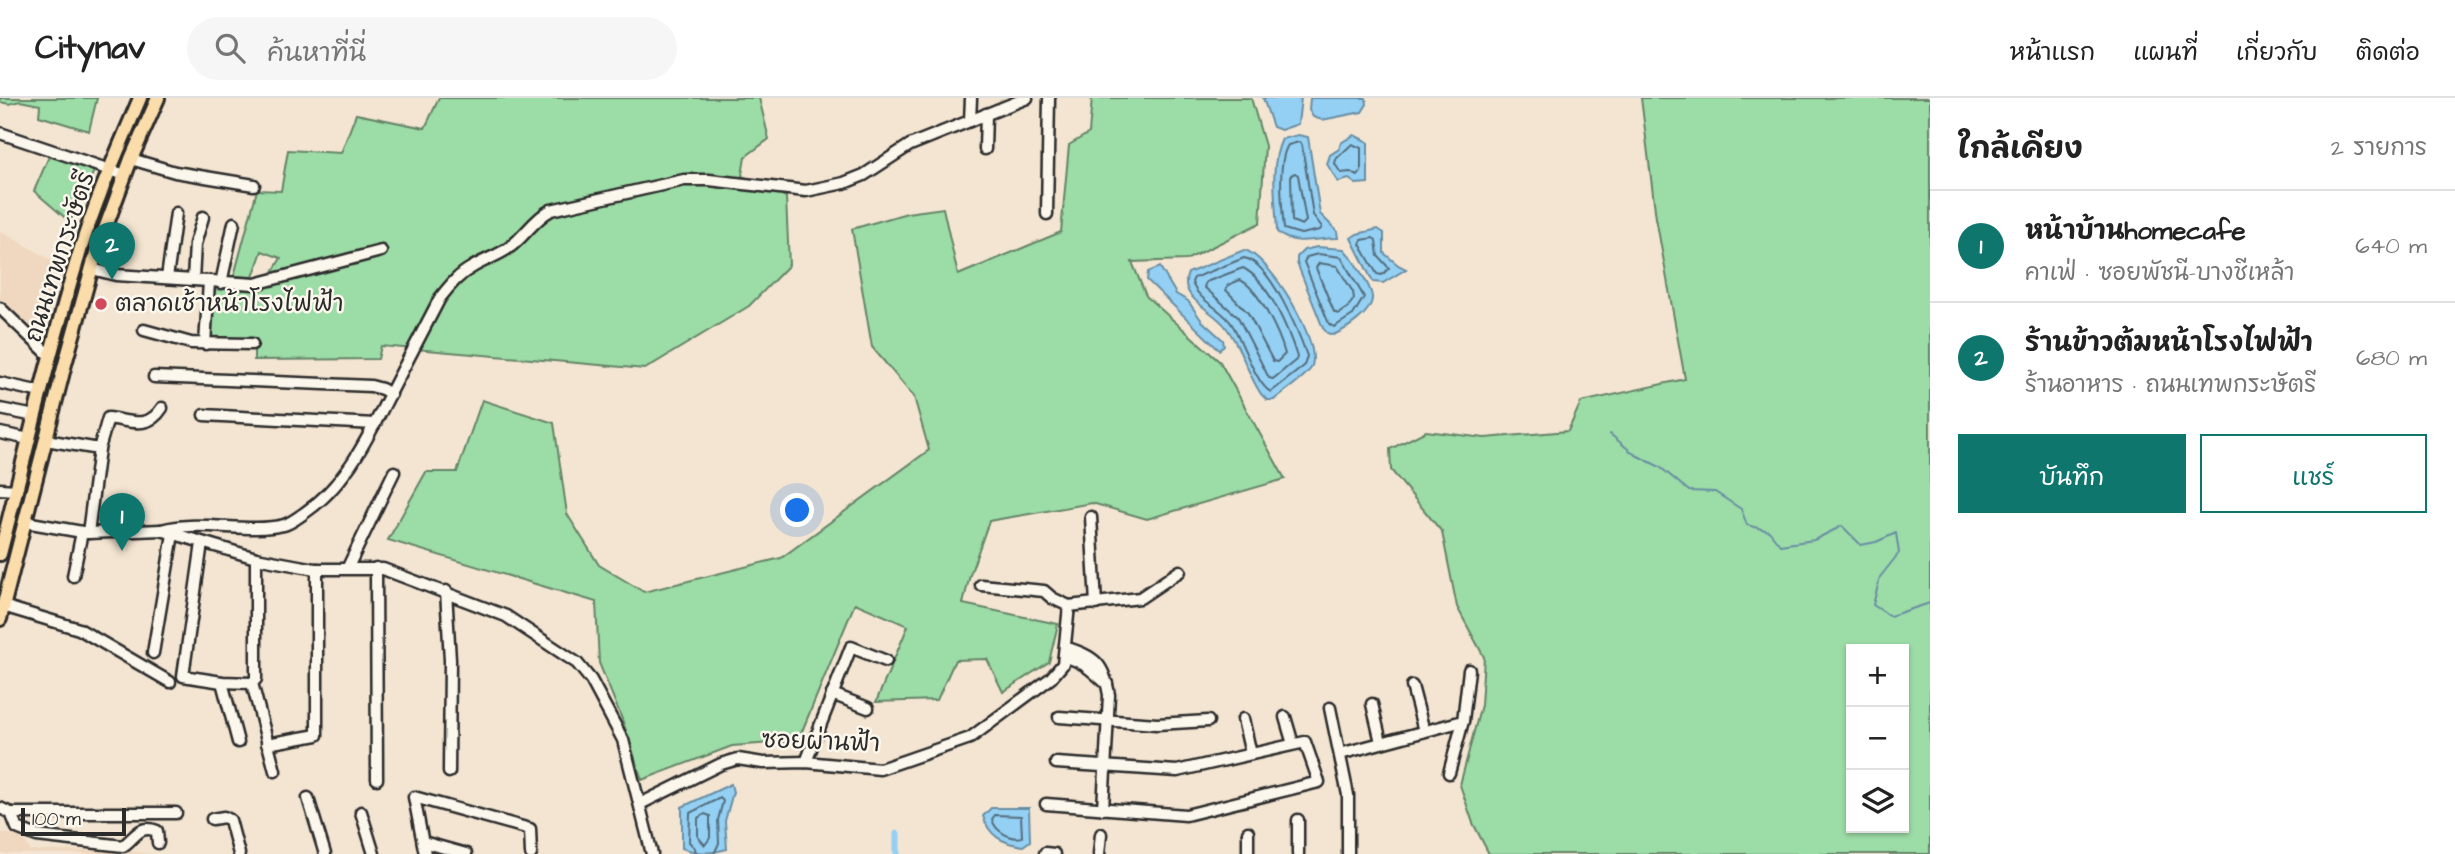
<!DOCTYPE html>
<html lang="th">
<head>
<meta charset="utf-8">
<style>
  body { margin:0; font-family:"Architects Daughter","Playpen Sans Thai",sans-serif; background:#f6f6f6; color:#222 }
  .controls { position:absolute; right:21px; bottom:21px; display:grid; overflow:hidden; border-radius:0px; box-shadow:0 2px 5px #0004 }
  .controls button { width:63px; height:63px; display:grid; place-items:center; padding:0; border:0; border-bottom:2px solid #e0e0e0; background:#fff; color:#222; font:35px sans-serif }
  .scale { position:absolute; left:21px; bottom:18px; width:105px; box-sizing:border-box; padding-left:7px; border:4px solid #2b2b2b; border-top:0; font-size:19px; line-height:24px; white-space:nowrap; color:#2b2b2b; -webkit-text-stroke:5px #fbf7ec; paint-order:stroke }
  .you { position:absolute; left:798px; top:413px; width:24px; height:24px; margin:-18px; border:5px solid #fff; border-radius:50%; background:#1a73e8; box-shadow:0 0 0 10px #1a73e833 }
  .badge { display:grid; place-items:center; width:46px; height:46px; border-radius:50%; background:#0f766e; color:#fff; font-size:23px; font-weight:700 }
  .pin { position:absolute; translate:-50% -58px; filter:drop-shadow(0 2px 4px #0008) }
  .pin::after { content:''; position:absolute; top:37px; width:24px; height:21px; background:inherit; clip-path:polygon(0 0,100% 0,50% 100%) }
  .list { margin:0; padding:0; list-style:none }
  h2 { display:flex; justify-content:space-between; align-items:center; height:91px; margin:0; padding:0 28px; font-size:30px }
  h2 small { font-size:23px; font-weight:400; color:#767676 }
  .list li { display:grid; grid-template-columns:46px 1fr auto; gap:21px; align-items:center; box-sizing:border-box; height:112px; padding:0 28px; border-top:2px solid #e0e0e0 }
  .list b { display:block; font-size:26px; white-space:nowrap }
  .list p { margin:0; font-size:23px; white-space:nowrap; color:#767676 }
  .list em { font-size:23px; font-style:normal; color:#767676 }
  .actions { display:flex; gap:14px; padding:21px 28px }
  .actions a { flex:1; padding:16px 0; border:2px solid #0f766e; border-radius:0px; text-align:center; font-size:24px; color:#0f766e }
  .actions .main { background:#0f766e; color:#fff }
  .icon { flex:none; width:38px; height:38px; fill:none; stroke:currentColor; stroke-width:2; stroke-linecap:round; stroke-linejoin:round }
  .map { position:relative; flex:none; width:1930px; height:756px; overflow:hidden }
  header { display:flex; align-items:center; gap:42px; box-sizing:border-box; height:98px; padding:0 35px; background:#fff; border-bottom:2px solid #e0e0e0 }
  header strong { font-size:33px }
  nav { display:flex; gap:38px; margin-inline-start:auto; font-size:24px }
  .search { width:490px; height:63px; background:#f6f6f6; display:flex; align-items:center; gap:18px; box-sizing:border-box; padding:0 24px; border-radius:38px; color:#767676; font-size:26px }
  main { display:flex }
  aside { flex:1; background:#fff }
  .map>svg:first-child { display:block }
  .built { fill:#f0d8c0 }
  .green { fill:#9cdca6; stroke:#648468; stroke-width:2; fill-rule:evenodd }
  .water { fill:#93d0f4; stroke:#698ea4; stroke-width:2 }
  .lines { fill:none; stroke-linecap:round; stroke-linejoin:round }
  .shore { stroke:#556d7b; stroke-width:2 }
  .stream { stroke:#698ea4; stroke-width:2 }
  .canal { stroke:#93d0f4; stroke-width:7 }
  .minor-casing { stroke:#2b2b2b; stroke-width:15 }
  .major-casing { stroke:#2b2b2b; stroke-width:18 }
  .minor { stroke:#fbf7ec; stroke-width:10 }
  .major { stroke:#fbddab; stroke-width:12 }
  .poi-dot { fill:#d1495b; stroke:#fbf7ec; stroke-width:2.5 }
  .labels { text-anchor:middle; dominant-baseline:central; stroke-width:5; stroke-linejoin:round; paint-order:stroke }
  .street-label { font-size:24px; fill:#2b2b2b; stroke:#fbf7ec }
  .poi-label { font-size:24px; fill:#2b2b2b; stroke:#fbf7ec; text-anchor:start }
</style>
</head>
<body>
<header>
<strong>Citynav</strong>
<div class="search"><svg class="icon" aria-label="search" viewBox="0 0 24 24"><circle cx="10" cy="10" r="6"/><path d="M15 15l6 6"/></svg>ค้นหาที่นี่</div>
<nav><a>หน้าแรก</a><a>แผนที่</a><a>เกี่ยวกับ</a><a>ติดต่อ</a></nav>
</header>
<main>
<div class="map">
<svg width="1930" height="756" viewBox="0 0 1930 756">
  <rect width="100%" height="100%" fill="#f4e5d2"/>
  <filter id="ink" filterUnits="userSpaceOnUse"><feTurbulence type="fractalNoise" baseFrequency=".0143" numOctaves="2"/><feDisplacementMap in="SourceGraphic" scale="14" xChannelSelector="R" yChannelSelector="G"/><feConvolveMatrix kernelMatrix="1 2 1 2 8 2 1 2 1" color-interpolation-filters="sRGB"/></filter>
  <g filter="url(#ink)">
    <!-- built -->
    <g class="built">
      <polygon points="0,133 59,166 41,243 0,205"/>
      <polygon points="0,734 23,739 31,753 119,752 158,756 0,756"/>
    </g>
    <!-- green -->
    <g class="green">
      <polygon points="0,0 97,0 89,33 39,18 40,7 20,3 9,6 0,4"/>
      <polygon points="439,0 759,0 769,41 745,59 742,78 786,99 789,167 749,208 645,271 381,248 378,261 254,262 254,244 211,240 214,191 262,192 281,160 262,153 253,179 234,178 257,92 281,93 288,52 341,55 356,16 425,30"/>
      <polygon points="1092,0 1251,0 1265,48 1260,125 1186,162 1132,164 1146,198 1220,264 1285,381 1147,421 1092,405 989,423 970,477 963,506 1058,526 1049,564 1003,594 987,561 955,562 937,602 876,604 908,528 855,505 798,643 732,648 642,682 622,621 599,565 596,504 388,442 426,374 457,374 482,302 554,325 567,416 599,467 644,494 781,460 929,352 914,299 872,249 852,131 907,115 943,110 958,177 1061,134 1069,47 1089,35"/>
      <path d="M1641,0H1930V756H1489L1473,725L1460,687L1481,607L1484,559L1457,509L1442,434L1391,372L1390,351L1426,333L1485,340L1568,333L1581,304L1685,281L1656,120ZM1851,551H1904V730H1851Z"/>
      <polygon points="50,56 95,71 70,124 34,93"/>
    </g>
    <!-- water -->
    <g class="water">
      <polygon points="1263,0 1301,0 1298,26 1281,32 1273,29"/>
      <polygon points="1310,0 1366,0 1367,6 1362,14 1322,22 1313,19 1309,12"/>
      <path d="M1298,37L1308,39L1320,116L1337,133L1338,140C1318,140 1293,149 1277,134C1276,105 1269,68 1282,41Z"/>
      <polygon points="1354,37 1368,44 1368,85 1356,86 1349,81 1338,84 1327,66 1330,57 1339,51 1341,45"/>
      <polygon points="1378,131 1384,135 1384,155 1398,167 1406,171 1383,185 1373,184 1351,140 1357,136"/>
      <path d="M1317,149L1344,151C1352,160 1371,187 1372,199C1373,215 1345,232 1333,237L1327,235L1323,230L1297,165V159L1304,152Z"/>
      <path d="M1244,152C1269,157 1324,247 1311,270C1306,279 1283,294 1274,302H1267L1261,296C1247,275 1241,248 1225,228C1212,211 1177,200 1188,175Z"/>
      <polygon points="1160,169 1176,196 1188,203 1202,223 1223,242 1224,248 1219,252 1147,182 1148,174"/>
      <path d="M731,686L733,694L725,723L727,751C709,756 698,756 682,750V709Z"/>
      <path d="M991,710H1029L1030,743L1023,748C1002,745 989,738 983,718Z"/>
    </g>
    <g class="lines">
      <!-- shore -->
      <g class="shore">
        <path d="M1299,44L1302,47L1313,117L1322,129L1320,132L1301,136L1284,131C1282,110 1277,64 1288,47Z"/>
        <polygon points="1352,46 1361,50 1361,74 1358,78 1350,74 1341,75 1335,66 1336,61"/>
        <polygon points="1295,75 1298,77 1306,123 1302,127 1292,123 1291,77"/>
        <polygon points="1373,140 1376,142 1378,158 1389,170 1382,177 1377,176 1360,146 1362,142"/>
        <polygon points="1318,156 1341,159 1364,199 1353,217 1334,229 1329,226 1304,164 1307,159"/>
        <path d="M1244,160C1270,164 1299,235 1307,258L1304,268L1271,294C1257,288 1242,243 1233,228C1223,210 1198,204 1192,184L1194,180Z"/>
        <polygon points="1319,165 1337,168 1353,194 1354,201 1347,210 1338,216 1334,214 1316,170"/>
        <path d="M1243,170C1268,182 1289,233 1297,259L1296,262L1273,281L1269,280L1238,219L1204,189L1206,184Z"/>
        <path d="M1240,182C1258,189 1280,237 1285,256L1277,264L1273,263L1248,215L1226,192L1228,187Z"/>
        <polygon points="705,716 710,718 710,740 705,747 698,739 698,720"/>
        <path d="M995,717L1021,718L1022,739C1010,742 995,733 992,721Z"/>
        <polyline points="696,756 695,750 689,744 690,715 720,700 723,703 718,722 719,745 714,756"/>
      </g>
      <!-- stream -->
      <polyline class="stream" points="1610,336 1634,356 1660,369 1689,393 1715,394 1741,411 1747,427 1769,433 1780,447 1814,442 1842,428 1861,447 1876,444 1896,435 1899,455 1880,479 1873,507 1890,518 1930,505"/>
      <!-- canal -->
      <polyline class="canal" points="897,736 897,756"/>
      <defs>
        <g id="minor">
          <polyline points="970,23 971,0"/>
          <polyline points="0,35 125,77"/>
          <polyline points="985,51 986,16"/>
          <polyline points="131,61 175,74 254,87"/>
          <polyline points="1047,116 1049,0"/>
          <polyline points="92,171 116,177 255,186 381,153"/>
          <polyline points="167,180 176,115"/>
          <polyline points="193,182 195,146 203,119"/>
          <polyline points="221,185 234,125"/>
          <polyline points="0,210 50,258"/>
          <polyline points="144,232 191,245 252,246"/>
          <polyline points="205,246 209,184"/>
          <polyline points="154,279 371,288 382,291 391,296"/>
          <polyline points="0,285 41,294"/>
          <polyline points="0,311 35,318"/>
          <polyline points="204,317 375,326"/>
          <polyline points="0,335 29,341"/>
          <polyline points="46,342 99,351"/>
          <polyline points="0,391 16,392"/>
          <polyline points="1091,419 1096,506"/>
          <polyline points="25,424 88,435 161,432 256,460 315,471 383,471 506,518 577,565 591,582 623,642 652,756"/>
          <path d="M161,432C204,421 246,436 284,427C291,425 297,420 303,416C346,387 367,341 390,296C407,264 423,232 440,200C449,189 458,177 471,170C483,162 498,158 510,149C525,138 534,121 551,112L684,82H709L806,93L844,85L864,77L910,47L1027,0"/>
          <path d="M88,435L99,351L108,320C131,323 148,332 162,310"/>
          <polyline points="202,445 183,578 222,584 252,585"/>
          <polyline points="256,460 256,581 252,585 275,673"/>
          <polyline points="348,469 394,374"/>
          <polyline points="376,470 377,681"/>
          <polyline points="73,478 82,434"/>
          <polyline points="981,487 1044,493 1052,500 1069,508"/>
          <polyline points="446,493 450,562 449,674"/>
          <polyline points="3,508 79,531 170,584"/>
          <polyline points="1069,508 1140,500 1180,473"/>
          <path d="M1065,549C1095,559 1104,565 1109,597L1103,711"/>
          <polyline points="153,555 173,436"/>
          <path d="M1064,559C1083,562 1093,574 1107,586"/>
          <polyline points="222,584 238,644"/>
          <polyline points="1412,588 1424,633"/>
          <polyline points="832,596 868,610"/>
          <polyline points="1372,606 1381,644"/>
          <polyline points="1330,610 1348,697 1348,756"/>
          <polyline points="1059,619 1157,626 1208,623"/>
          <polyline points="1285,619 1293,646"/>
          <polyline points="1243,621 1251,656"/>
          <polyline points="267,646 317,637 317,471"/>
          <polyline points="1340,656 1463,623"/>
          <polyline points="806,664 851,549 886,563"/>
          <polyline points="1449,675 1463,623 1469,572"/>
          <polyline points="308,700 325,756"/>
          <polyline points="640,706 721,666 738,661 763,665 806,664 880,671 970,640 1051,580 1063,566 1069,508"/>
          <polyline points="1046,706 1186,717 1319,684 1305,644 1177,673 1056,665"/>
          <path d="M0,710L11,715L17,730L37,738L123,748C136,739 139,726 157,733L158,745"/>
          <polyline points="361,714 374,756"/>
          <polyline points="11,715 176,715"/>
          <polyline points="212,721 224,719 230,722 239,756"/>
          <polyline points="1298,722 1298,756"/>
          <polyline points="1248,734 1248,756"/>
          <polyline points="423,744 466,756"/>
          <polyline points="1045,755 1054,756"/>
          <polyline points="425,756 414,699 530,731 531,756"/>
          <polyline points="1099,756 1101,736"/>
        </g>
        <g id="major">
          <path d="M0,456C26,355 49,253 80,153C96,101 119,50 140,0"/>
          <polyline points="0,521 65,266 96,155 131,61 158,0"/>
        </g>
      </defs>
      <!-- minor casing -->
      <use href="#minor" class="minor-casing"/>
      <!-- major casing -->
      <use href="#major" class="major-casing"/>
      <!-- minor -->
      <use href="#minor" class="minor"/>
      <!-- major -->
      <use href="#major" class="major"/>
    </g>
  </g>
  <!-- markers -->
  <circle class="poi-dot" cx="101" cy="206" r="7"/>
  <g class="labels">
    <!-- street labels -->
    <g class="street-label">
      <text transform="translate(60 159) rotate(-72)">ถนนเทพกระษัตรี</text>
      <text transform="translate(821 644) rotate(2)">ซอยผ่านฟ้า</text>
    </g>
    <!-- poi labels -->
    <g class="poi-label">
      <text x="115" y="206">ตลาดเช้าหน้าโรงไฟฟ้า</text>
    </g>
  </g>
</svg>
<div class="controls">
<button>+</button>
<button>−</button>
<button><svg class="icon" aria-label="layers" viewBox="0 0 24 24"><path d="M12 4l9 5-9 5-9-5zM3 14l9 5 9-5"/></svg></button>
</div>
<div class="scale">100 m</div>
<div class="you"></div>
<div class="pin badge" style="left:122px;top:453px">1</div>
<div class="pin badge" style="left:112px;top:182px">2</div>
</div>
<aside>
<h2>ใกล้เคียง<small>2 รายการ</small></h2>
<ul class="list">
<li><span class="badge">1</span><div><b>หน้าบ้านhomecafe</b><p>คาเฟ่ · ซอยพัชนี-บางชีเหล้า</p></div><em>640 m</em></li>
<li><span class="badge">2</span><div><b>ร้านข้าวต้มหน้าโรงไฟฟ้า</b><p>ร้านอาหาร · ถนนเทพกระษัตรี</p></div><em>680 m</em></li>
</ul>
<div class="actions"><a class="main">บันทึก</a><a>แชร์</a></div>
</aside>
</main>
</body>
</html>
